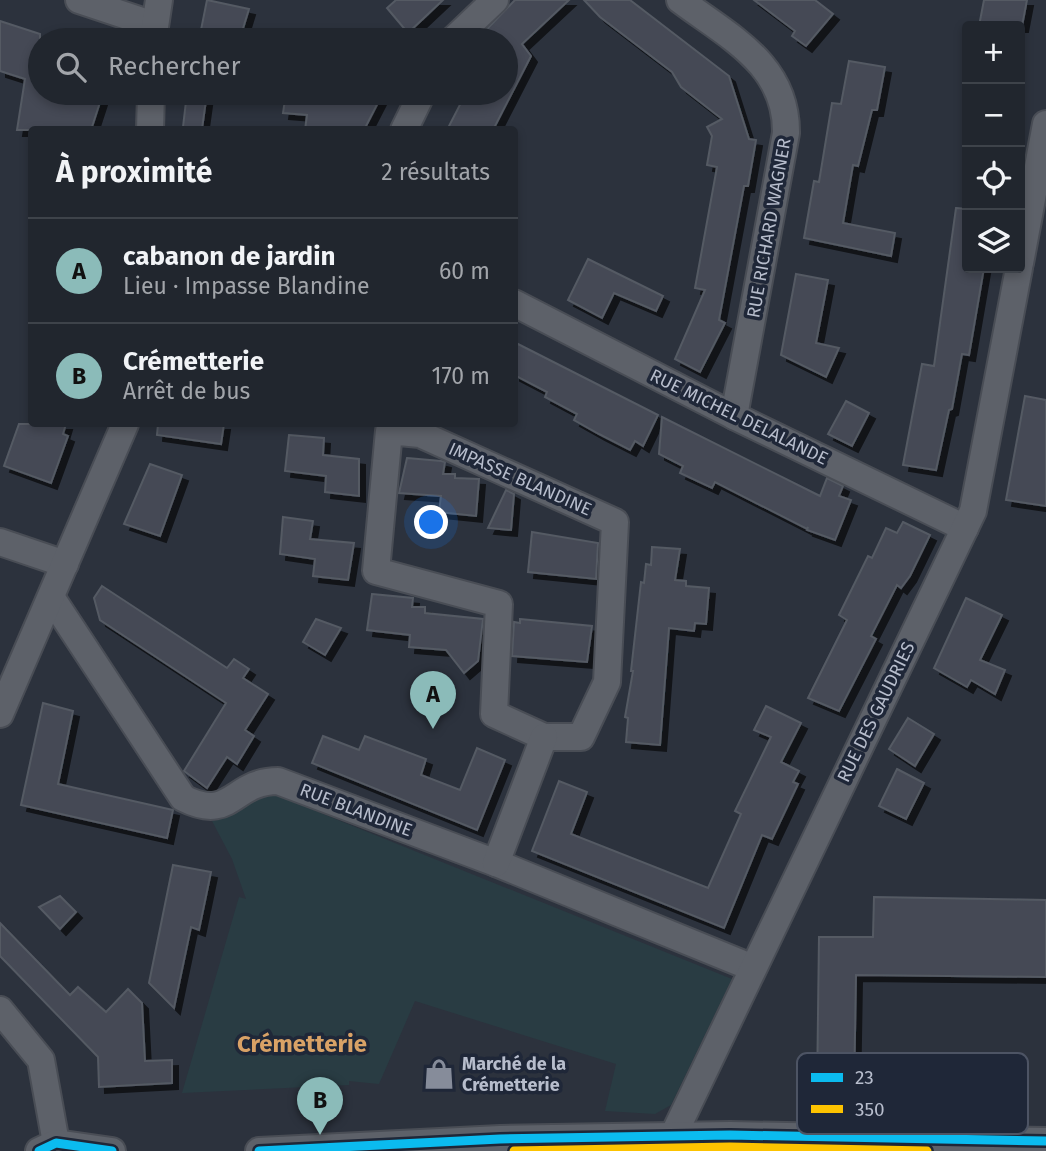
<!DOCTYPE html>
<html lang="fr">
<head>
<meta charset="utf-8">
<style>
  body { margin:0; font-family:"Fira Sans",sans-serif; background:#2d323a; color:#f1f3f6 }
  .controls { position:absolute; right:21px; top:21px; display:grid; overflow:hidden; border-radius:7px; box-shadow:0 4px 10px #0003 }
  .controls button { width:63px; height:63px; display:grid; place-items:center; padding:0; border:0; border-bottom:2px solid #3e434a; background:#21262e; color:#f1f3f6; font:35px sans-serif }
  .you { position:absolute; left:432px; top:523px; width:24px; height:24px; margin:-18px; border:5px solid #fff; border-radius:50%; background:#1a73e8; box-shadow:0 0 0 10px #1a73e833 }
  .badge { display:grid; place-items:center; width:46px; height:46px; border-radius:50%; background:#8bbbb9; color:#111; font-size:23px; font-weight:700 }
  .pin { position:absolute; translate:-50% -58px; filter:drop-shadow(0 2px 4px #0008) }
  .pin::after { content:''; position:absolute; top:37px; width:24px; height:21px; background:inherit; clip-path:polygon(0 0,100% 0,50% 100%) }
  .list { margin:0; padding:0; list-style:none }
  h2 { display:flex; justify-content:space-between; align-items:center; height:91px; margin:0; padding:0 28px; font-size:30px }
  h2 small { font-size:23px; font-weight:400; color:#a2a5aa }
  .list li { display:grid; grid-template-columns:46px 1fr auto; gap:21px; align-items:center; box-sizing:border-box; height:105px; padding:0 28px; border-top:2px solid #3e434a }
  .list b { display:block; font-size:26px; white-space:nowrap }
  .list p { margin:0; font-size:23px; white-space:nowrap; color:#a2a5aa }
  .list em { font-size:23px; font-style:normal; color:#a2a5aa }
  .icon { flex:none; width:38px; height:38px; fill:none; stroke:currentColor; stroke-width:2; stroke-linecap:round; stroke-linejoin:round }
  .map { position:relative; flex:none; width:1046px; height:1151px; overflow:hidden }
  .search { position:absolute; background:#21262e; box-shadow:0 4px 10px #0003; left:28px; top:28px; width:490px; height:77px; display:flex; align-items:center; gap:18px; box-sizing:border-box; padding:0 24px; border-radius:38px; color:#a2a5aa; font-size:26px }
  .panel { position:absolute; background:#21262e; box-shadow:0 4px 10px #0003; left:28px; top:126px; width:490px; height:301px; border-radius:7px }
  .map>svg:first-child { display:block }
  .green { fill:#293c43 }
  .building { fill:#454a54; stroke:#545a64; stroke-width:2; filter:url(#shadow) }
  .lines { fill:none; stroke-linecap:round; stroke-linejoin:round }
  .minor-casing { stroke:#494d55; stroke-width:30 }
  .minor { stroke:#5d6169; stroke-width:26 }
  .bus-1-casing { stroke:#1f2738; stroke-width:14 }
  .bus-2-casing { stroke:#1f2738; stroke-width:14 }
  .bus-1 { stroke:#0bbbef; stroke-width:9 }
  .bus-2 { stroke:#fdc300; stroke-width:9 }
  .labels { text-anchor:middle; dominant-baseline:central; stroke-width:7; stroke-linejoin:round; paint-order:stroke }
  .street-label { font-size:18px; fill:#b7bdcc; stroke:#1f2738 }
  .poi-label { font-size:18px; font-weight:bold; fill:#b7bdcc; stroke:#1f2738; text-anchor:start }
  .district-label { font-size:24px; font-weight:bold; fill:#d9a266; stroke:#1f2738 }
  .key { fill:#1f2738; stroke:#4d5464; stroke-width:2 }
  .key-label { font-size:19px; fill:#b7bdcc }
</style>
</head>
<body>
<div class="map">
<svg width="1046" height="1151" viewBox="0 0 1046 1151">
  <defs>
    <filter id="shadow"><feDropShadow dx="6" dy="6" stdDeviation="0" flood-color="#0009"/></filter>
  </defs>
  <rect width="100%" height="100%" fill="#2c323d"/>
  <!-- green -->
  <path class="green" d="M276,795L732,979L671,1105L655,1114L605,1111L616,1064L415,1001L379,1084L349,1081V1085L182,1093L239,897L246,899L232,859L212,821C236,819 252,794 276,795Z"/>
  <!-- building -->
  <g class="building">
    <polygon points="207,0 249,9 241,35 232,33 230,40 199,40"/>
    <polygon points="396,0 443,0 408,33 387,8"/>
    <polygon points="515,0 569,0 522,44 531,56 493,130 447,130 466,93 506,93 506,40 496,40 486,30"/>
    <polygon points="584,0 630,0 729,76 749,139 756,140 748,186 744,186 719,320 725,323 700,372 675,359 705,290 695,288 717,167 707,165 712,136 707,127 722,119 681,87 672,72 600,17"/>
    <polygon points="754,0 815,0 833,14 806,46 792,36 795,31"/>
    <polygon points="984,0 1027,0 1022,26 979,26"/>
    <polygon points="0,21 40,34 40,93 103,93 91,130 17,130 25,79 0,71"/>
    <polygon points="849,61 885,67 877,110 872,110 858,166 853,165 843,223 895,233 891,256 804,238 814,181 819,182 832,103 841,104"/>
    <polygon points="187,93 207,93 202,129 183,127"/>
    <polygon points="286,93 383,93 364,130 305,130 307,115 283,113"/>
    <polygon points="956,208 967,209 967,268 984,268 969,355 962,354 952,409 949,410 936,470 903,465 922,364 934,366"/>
    <polygon points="588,259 663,296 656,311 614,293 602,318 568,300"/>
    <polygon points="796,274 828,280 816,343 839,348 826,377 781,355"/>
    <polygon points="514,342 658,415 643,446 635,441 630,450 599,434 574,420 577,414 545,397 547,392 514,375"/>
    <polygon points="1025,396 1046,400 1046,506 1006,500"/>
    <polygon points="846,401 869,413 852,446 828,434"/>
    <polygon points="662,417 820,496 827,478 843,486 839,496 851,500 835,540 807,530 808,527 807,529 715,482 712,488 680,473 683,466 659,454"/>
    <polygon points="19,424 66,424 63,434 68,436 51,483 4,466"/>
    <polygon points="158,424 224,424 221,444 157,435"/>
    <polygon points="289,435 324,438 323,455 359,459 359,496 325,492 326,476 285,471"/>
    <polygon points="407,458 441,461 445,462 443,474 455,474 455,478 479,479 476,516 439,512 441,496 399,493"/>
    <polygon points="150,464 182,475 160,536 124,524"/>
    <polygon points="506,490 514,494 511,530 488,528"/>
    <polygon points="283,517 313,521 310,539 354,543 348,580 313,576 315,559 280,554"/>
    <polygon points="903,522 930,535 910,576 901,588 897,585 871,636 876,639 839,711 808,698 847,620 839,615 868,556 872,558 886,528 897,533"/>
    <polygon points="532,532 598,543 596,579 528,572"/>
    <polygon points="652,547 680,549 675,580 686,581 686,586 709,588 706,624 695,623 694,631 669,628 660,745 626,742 628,718 625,717 633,671 631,671 641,582 644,583 646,564 651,565"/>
    <polygon points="102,586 227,668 234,659 249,669 243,678 268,694 245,730 254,736 237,764 227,757 207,788 184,771 226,703 100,620 94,598"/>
    <polygon points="372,594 413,598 412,607 425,607 425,613 483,619 478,661 464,673 446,650 409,647 410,635 367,630"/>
    <polygon points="966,598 1002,615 980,660 1005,670 995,694 971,680 967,687 934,668"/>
    <polygon points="316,619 341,628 325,655 303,642"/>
    <polygon points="520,619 592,626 587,662 512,656 514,622 520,623"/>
    <polygon points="43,703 73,711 58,784 173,810 167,838 21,805"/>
    <polygon points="766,706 801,723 781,762 799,771 793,782 798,784 772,839 762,835 724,928 532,851 559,781 587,792 571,834 708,888 741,814 735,811 771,737 754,730"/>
    <polygon points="908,718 934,734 915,766 889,749"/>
    <polygon points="323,736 359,750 365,736 426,759 421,775 460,790 477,748 505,760 477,830 312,763"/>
    <polygon points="897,769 924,783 906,819 879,806"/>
    <polygon points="173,865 211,872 199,930 191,927 174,1008 149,983"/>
    <polygon points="60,896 76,912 60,929 39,907"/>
    <polygon points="874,897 1046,900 1046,977 856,975 854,1092 817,1092 819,937 873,937"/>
    <polygon points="0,923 70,995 78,987 106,1012 128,989 142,1003 145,1061 172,1060 172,1083 99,1087 98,1057 0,956"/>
  </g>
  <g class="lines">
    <defs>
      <g id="minor">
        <polyline points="79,0 154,25"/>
        <path d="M680,0C729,37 787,64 786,133L734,416"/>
        <polyline points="153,40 159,0"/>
        <polyline points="453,40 495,0"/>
        <polyline points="150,130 151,93"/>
        <polyline points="404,130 422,93"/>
        <polyline points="1020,263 1046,124"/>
        <polyline points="514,303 734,416 965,528"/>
        <polygon points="389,431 420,434 615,522 607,682 581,737 544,737 494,714 499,604 376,571"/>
        <polyline points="0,542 65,564"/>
        <path d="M51,597L183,798C232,823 232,781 278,781L496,863L753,968"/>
        <polyline points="0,714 125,424"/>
        <polyline points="496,863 544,737"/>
        <polyline points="0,1010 41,1060 56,1143"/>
        <polyline points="673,1136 973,511 1019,268"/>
        <polyline points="39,1151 56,1143 112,1151"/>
        <polyline points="259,1151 500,1139 730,1135 1046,1141"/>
      </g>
    </defs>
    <!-- minor casing -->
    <use href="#minor" class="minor-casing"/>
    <!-- minor -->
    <use href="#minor" class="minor"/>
    <defs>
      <g id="bus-1">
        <polyline points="39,1151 56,1143 112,1151"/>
        <polyline points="259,1151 500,1139 730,1135 1046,1141"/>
      </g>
      <polyline id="bus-2" points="514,1151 730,1147 927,1151"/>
    </defs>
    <!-- bus-1 casing -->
    <use href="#bus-1" class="bus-1-casing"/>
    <!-- bus-2 casing -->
    <use href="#bus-2" class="bus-2-casing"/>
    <!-- bus-1 -->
    <use href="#bus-1" class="bus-1"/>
    <!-- bus-2 -->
    <use href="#bus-2" class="bus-2"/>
  </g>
  <!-- icons -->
  <defs>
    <symbol id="shop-bare" viewBox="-9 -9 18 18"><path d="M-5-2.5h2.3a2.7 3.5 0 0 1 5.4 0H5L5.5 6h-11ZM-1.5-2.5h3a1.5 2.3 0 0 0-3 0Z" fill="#868c9a" stroke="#1f2738" stroke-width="2.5" paint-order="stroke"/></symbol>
  </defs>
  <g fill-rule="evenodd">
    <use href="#shop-bare" x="417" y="1052" width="44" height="44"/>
  </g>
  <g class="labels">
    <!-- street labels -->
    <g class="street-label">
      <text transform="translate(769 228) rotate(-80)">RUE RICHARD WAGNER</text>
      <text transform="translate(739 417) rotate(26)">RUE MICHEL DELALANDE</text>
      <text transform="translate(520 479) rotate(24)">IMPASSE BLANDINE</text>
      <text transform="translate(876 712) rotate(-64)">RUE DES GAUDRIES</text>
      <text transform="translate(356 810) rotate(21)">RUE BLANDINE</text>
    </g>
    <!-- poi labels -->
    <g class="poi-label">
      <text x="462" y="1064">Marché de la<tspan x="462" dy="21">Crémetterie</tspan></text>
    </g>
    <!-- district labels -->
    <g class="district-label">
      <text x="302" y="1044">Crémetterie</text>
    </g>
  </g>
  <!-- legend -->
  <rect x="797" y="1053" width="231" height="81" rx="10" class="key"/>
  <rect x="811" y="1073" width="32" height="9" fill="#0bbbef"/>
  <rect x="811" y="1105" width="32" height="8" fill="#fdc300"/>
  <g class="key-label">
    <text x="855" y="1084">23</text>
    <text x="855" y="1116">350</text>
  </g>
</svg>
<div class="controls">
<button>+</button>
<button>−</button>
<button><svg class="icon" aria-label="locate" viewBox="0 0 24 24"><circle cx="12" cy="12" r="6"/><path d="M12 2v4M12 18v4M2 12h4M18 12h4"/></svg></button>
<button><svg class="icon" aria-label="layers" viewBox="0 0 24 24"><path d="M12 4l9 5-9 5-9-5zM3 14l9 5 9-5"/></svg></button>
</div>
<div class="you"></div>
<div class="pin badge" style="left:433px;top:729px">A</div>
<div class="pin badge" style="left:320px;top:1135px">B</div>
<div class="search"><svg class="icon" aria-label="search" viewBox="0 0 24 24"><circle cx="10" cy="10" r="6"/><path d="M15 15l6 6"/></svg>Rechercher</div>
<section class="panel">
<h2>À proximité<small>2 résultats</small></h2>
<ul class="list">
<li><span class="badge">A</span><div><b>cabanon de jardin</b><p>Lieu · Impasse Blandine</p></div><em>60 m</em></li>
<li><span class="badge">B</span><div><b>Crémetterie</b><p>Arrêt de bus</p></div><em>170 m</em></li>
</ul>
</section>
</div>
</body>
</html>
